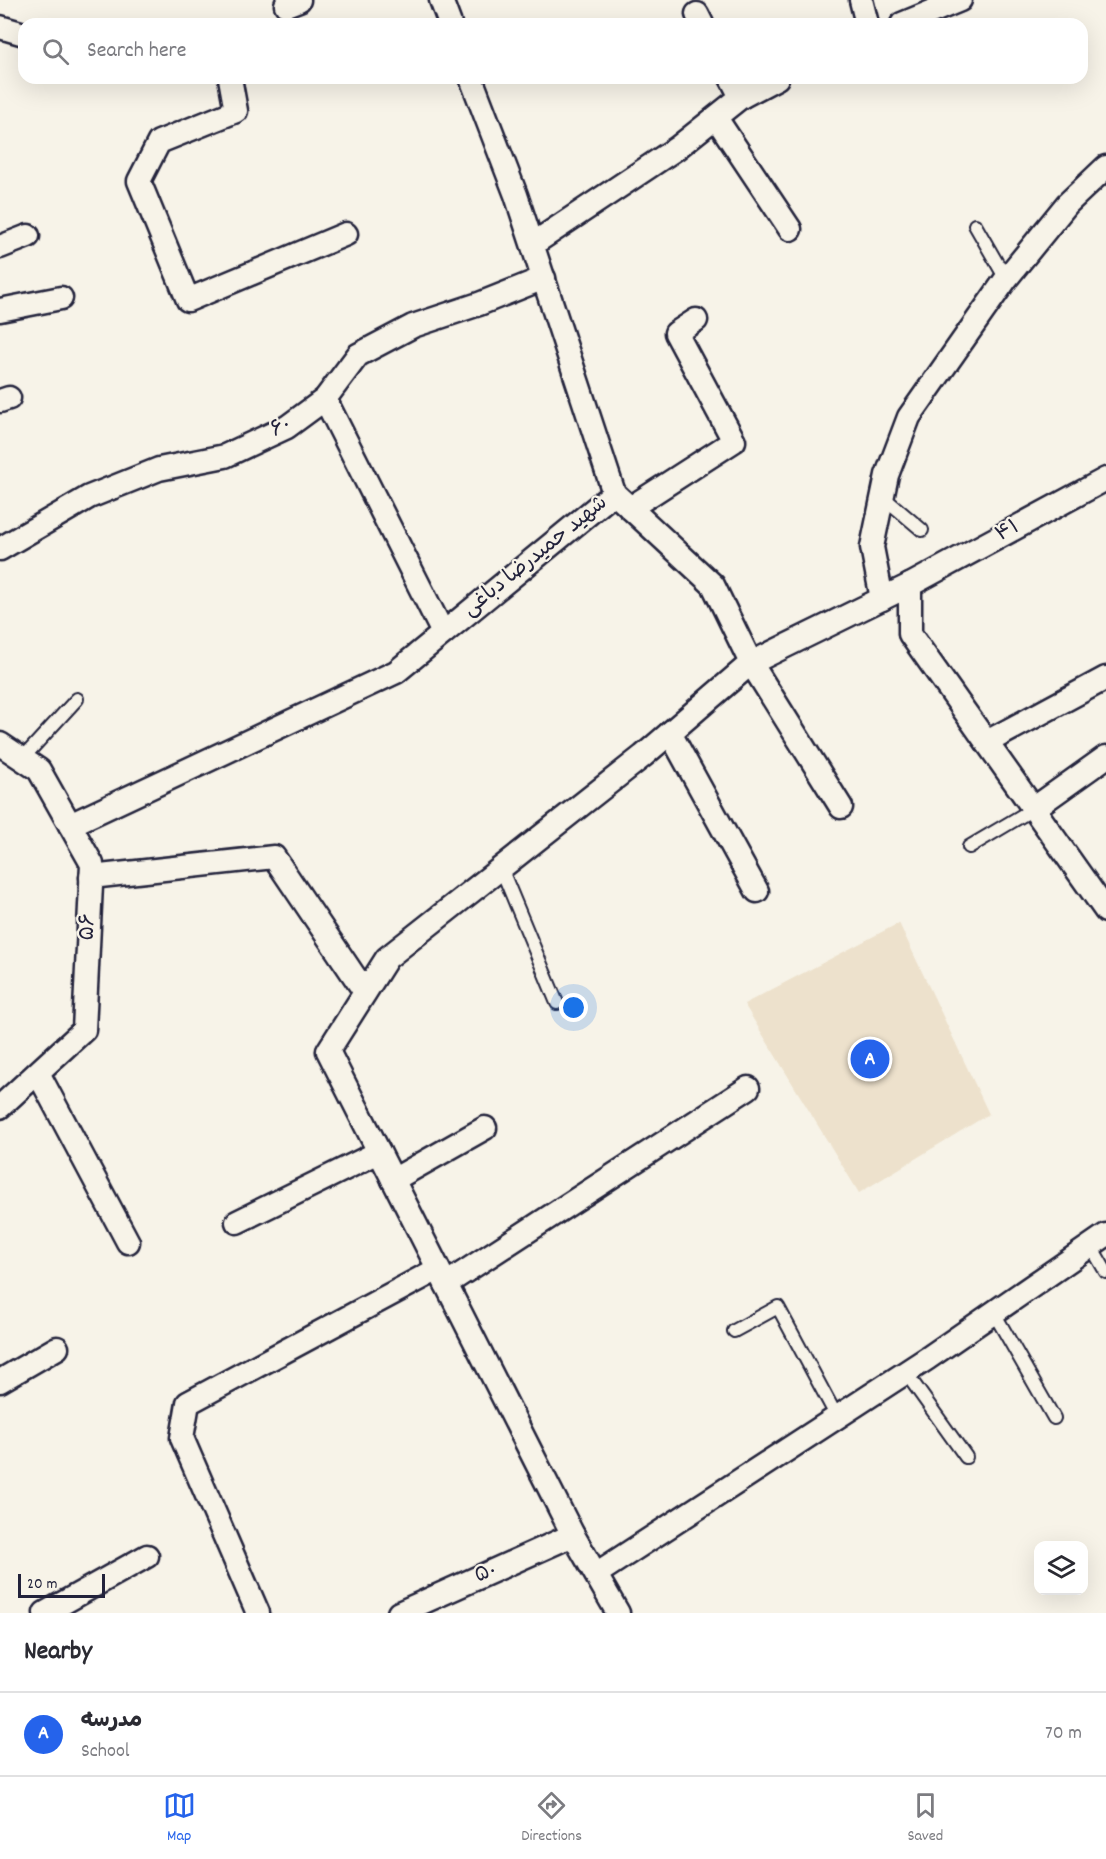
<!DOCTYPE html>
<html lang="en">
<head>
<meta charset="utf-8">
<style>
  body { margin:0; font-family:Dekko,"Playpen Sans Arabic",sans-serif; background:#f2f2f3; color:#2b2b33 }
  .controls { position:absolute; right:18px; bottom:18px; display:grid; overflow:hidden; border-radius:12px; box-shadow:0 6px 24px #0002 }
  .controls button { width:54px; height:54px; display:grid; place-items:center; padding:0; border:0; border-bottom:2px solid #e1e1e2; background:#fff; color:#2b2b33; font:30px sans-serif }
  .scale { position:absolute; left:18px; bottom:15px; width:87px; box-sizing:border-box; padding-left:6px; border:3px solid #22223b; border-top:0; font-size:16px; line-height:21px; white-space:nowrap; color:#22223b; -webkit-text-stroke:4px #f7f3e8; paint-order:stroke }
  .you { position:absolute; left:574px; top:1008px; width:21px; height:21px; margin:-15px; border:4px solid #fff; border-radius:50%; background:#1a73e8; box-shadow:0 0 0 9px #1a73e833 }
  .badge { display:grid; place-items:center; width:39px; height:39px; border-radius:50%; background:#2563eb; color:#fff; font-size:20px; font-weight:700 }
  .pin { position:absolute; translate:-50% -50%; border:3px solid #fff; box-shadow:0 2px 6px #0006 }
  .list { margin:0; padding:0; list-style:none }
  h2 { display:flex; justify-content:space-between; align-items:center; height:78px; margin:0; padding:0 24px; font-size:26px }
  h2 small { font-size:20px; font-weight:400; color:#7c7c81 }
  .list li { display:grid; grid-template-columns:39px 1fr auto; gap:18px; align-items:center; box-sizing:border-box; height:84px; padding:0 24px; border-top:2px solid #e1e1e2 }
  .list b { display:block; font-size:22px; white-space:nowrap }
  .list p { margin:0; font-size:20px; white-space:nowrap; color:#7c7c81 }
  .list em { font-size:20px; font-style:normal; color:#7c7c81 }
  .icon { flex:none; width:33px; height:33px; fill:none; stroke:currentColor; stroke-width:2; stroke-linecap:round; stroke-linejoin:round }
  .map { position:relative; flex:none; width:1106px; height:1613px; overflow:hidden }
  .search { position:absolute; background:#fff; box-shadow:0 6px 24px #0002; left:18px; right:18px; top:18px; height:66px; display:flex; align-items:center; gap:15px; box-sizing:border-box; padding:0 21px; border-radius:18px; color:#7c7c81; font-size:22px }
  .sheet { height:162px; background:#fff }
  nav { display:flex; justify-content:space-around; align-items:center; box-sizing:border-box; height:84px; border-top:2px solid #e1e1e2; background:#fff; font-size:16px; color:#7c7c81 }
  nav a { display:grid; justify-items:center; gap:3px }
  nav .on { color:#2563eb }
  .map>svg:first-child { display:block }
  .built { fill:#ede1cc }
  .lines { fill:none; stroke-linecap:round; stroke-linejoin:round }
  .lane-casing { stroke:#22223b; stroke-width:16 }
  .street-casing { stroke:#22223b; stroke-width:27 }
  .lane { stroke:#f7f3e8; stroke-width:12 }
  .street { stroke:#f7f3e8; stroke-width:22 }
  .labels { text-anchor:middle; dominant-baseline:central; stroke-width:4.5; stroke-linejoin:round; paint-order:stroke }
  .street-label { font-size:21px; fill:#22223b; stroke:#f7f3e8 }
</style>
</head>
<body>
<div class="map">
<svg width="1106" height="1613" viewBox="0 0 1106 1613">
  <rect width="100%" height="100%" fill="#f7f3e8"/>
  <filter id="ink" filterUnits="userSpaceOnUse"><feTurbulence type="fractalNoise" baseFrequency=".0167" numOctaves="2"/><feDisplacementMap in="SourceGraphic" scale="12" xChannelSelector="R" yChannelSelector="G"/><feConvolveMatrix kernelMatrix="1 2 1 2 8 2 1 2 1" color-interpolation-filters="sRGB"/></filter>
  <g filter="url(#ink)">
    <!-- built -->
    <polygon class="built" points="899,923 989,1114 859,1193 744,1004"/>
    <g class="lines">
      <defs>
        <g id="lane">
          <polyline points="975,225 1006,279"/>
          <polyline points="882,496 922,530"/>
          <polyline points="22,759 77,699"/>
          <polyline points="969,847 1033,809"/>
          <polyline points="501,868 557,1003"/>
          <polyline points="1091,1246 1106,1272"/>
          <polyline points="994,1313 1054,1418"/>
          <polyline points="734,1331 778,1307 837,1417"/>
          <polyline points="906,1373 966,1457"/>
        </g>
        <g id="street">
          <polyline points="441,0 450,24"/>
          <polyline points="861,0 867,24"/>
          <polyline points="286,5 299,0"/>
          <polyline points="697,14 702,24"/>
          <polyline points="902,24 960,0"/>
          <polyline points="0,27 24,34"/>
          <polyline points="230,78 236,111 159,142 139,181 188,300 346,234"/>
          <polyline points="731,78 741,97"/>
          <polyline points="716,118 790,229"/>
          <polyline points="533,244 677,148 741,97 777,78"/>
          <polyline points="0,247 28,236"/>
          <polyline points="0,310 61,298"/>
          <polyline points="325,399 443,633"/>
          <polyline points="0,401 9,398"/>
          <polyline points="614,493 713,585 751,663 643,756 387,958 328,1051 573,1535 618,1613"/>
          <polyline points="630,508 734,441 676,333 696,320"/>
          <polyline points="0,549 89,497 159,469 225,456 287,427 325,399 358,355 413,326 479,304 544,278"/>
          <polyline points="910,585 910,634 1106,911"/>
          <polyline points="882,599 872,547 887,475 909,417 1006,279 1067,204 1106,167"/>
          <polyline points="670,733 757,891"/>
          <polyline points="987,742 1106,678"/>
          <polyline points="0,744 39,770 92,864 84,1030 0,1107"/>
          <polyline points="841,807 751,663 910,585 1106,479"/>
          <polyline points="1033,809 1106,757"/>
          <polyline points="70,825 396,672 614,493 516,195 471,78"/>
          <polyline points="91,877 274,857 365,992"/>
          <polyline points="38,1073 128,1242"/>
          <polyline points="393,1180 485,1128"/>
          <polyline points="237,1222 379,1152"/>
          <polyline points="446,1284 748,1088"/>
          <polyline points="0,1381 57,1348"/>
          <polyline points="596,1574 928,1358 1106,1235"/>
          <polyline points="45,1613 147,1556"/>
          <polyline points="258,1613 182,1438 188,1403 438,1269"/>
          <polyline points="399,1613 573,1535"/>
        </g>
      </defs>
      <!-- lane casing -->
      <use href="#lane" class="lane-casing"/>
      <!-- street casing -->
      <use href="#street" class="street-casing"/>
      <!-- lane -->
      <use href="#lane" class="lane"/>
      <!-- street -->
      <use href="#street" class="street"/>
    </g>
  </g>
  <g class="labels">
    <!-- street labels -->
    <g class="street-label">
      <text transform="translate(281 428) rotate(-29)">۶۰</text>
      <text transform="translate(1008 532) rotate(-28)">۴۱</text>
      <text transform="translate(536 557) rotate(-39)">شهید حمیدرضا دباغی</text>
      <text transform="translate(89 927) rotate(-88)">۵۶</text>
      <text transform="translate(486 1574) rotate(-24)">۵۰</text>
    </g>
  </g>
</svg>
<div class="controls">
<button><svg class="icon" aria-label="layers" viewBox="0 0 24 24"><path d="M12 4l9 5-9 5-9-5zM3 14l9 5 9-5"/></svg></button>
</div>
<div class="scale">20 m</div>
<div class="you"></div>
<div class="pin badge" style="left:870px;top:1059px">A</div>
<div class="search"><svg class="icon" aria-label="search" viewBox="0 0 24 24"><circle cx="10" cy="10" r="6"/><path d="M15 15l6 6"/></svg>Search here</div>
</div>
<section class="sheet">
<h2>Nearby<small></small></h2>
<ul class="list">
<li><span class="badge">A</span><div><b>مدرسه</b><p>School</p></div><em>70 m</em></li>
</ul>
</section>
<nav>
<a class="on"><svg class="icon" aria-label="map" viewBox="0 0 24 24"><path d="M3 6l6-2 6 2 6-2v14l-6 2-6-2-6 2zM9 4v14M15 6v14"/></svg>Map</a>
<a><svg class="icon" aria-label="directions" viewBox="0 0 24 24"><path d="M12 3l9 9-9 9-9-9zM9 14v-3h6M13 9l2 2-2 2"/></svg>Directions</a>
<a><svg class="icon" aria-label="saved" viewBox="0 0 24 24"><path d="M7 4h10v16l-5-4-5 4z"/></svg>Saved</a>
</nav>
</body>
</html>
